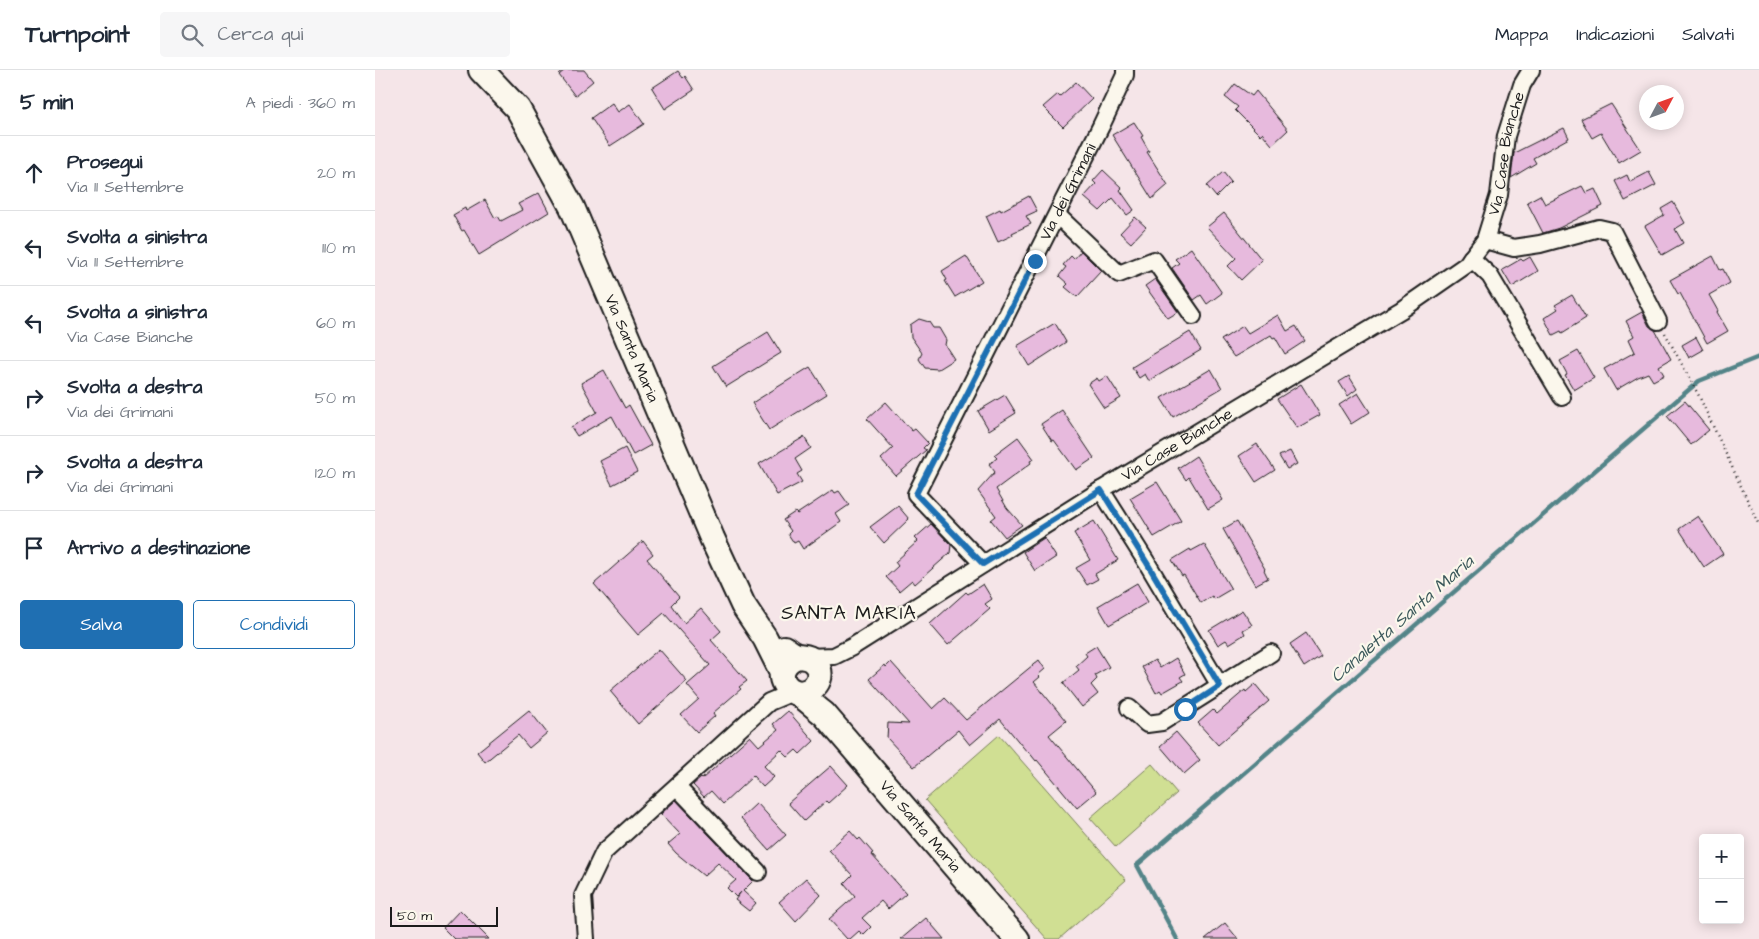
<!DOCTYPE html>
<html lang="it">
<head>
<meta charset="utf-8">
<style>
  body { margin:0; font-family:"Architects Daughter",sans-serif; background:#f6f6f7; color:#1f2937 }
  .controls { position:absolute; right:15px; bottom:15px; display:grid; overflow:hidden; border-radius:5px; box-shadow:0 2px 12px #0003 }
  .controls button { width:45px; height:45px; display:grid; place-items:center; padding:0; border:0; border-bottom:1px solid #e0e1e3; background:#fff; color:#1f2937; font:25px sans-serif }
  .compass { position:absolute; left:1264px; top:15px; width:45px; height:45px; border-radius:50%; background:#fff; box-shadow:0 2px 12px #0003; rotate:49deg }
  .scale { position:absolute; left:15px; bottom:12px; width:108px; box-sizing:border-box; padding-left:5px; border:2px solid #1c1c1c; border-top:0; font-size:14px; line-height:18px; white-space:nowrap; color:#1c1c1c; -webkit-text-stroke:4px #fbf7ec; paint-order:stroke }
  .stop { position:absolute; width:15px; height:15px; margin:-11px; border:4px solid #1f6fb2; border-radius:50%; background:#fff }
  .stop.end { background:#1f6fb2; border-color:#fff; box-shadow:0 1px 5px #0008 }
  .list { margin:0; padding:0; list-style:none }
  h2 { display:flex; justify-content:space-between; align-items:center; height:65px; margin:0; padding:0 20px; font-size:21px }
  h2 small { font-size:16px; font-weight:400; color:#747a83 }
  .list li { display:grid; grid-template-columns:32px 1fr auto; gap:15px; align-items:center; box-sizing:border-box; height:75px; padding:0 20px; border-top:1px solid #e0e1e3 }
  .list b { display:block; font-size:19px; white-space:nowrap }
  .list p { margin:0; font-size:16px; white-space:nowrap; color:#747a83 }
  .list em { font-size:16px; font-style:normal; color:#747a83 }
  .actions { display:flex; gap:10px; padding:15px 20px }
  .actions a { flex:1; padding:11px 0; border:1px solid #1f6fb2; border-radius:5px; text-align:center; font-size:18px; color:#1f6fb2 }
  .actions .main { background:#1f6fb2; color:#fff }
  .icon { flex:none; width:28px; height:28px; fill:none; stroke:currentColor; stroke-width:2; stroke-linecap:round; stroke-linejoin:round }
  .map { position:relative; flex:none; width:1384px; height:869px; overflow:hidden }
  header { display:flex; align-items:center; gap:30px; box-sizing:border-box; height:70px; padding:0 25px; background:#fff; border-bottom:1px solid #e0e1e3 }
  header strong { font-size:24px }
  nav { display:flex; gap:28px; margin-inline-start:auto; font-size:18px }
  .search { width:350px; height:45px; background:#f6f6f7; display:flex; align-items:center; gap:12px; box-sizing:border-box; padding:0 18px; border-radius:5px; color:#747a83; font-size:19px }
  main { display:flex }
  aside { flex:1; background:#fff }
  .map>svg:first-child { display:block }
  .green { fill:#d0df93; stroke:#767e58 }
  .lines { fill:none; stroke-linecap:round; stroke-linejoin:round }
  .stream { stroke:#538488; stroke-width:4.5 }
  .building { fill:#e7badd; stroke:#1c1c1c }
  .street-casing { stroke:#1c1c1c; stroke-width:20 }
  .secondary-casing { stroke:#1c1c1c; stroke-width:28 }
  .path { stroke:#1c1c1c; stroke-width:2.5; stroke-dasharray:1 4; stroke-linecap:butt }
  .street { stroke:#fbf7ec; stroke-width:16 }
  .secondary { stroke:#fbf7ec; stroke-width:24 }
  .route { stroke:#1f6fb2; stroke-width:6 }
  .labels { text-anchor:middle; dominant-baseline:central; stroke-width:4.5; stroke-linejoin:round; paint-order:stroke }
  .street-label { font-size:16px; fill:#1c1c1c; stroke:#fbf7ec }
  .water-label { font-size:18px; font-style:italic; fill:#3c595b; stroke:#fbf7ec }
  .quarter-label { font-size:19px; letter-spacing:1px; fill:#1c1c1c; stroke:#fbf7ec }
</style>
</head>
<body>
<header>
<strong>Turnpoint</strong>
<div class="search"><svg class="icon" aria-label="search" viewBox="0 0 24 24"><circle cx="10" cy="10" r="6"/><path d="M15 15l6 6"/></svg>Cerca qui</div>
<nav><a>Mappa</a><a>Indicazioni</a><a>Salvati</a></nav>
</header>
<main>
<aside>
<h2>5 min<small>A piedi · 360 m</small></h2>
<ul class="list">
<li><svg class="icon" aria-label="ahead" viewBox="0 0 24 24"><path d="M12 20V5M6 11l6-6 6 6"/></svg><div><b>Prosegui</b><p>Via 11 Settembre</p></div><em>20 m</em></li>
<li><svg class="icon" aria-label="left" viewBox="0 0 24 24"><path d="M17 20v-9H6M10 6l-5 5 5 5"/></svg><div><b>Svolta a sinistra</b><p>Via 11 Settembre</p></div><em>110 m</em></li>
<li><svg class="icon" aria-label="left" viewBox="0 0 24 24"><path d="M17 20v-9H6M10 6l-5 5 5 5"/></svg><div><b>Svolta a sinistra</b><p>Via Case Bianche</p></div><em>60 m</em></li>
<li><svg class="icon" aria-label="right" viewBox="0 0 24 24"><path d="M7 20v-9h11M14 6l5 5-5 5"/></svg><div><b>Svolta a destra</b><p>Via dei Grimani</p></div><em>50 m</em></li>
<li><svg class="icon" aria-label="right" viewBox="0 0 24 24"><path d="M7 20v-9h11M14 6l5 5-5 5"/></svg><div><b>Svolta a destra</b><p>Via dei Grimani</p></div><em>120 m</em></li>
<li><svg class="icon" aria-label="arrive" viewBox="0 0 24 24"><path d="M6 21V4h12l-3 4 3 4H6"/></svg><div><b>Arrivo a destinazione</b></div></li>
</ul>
<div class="actions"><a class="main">Salva</a><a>Condividi</a></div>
</aside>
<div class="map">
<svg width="1384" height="869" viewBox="0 0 1384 869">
  <rect width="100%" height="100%" fill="#f5e5e8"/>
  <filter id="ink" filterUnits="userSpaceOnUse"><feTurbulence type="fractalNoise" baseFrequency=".02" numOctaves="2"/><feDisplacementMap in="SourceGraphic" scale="10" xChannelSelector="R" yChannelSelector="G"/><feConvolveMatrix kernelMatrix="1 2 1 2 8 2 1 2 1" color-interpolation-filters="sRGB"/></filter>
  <g filter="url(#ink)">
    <!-- green -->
    <g class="green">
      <polygon points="624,665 751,810 684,869 672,869 550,730"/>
      <polygon points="777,694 802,723 741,777 715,748"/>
    </g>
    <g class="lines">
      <!-- stream -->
      <polyline class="stream" points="802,869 762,795 1324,311 1384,287"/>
    </g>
    <!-- building -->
    <g class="building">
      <polygon points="190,0 209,0 218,11 200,26 184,5"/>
      <polygon points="303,1 308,8 310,6 319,20 290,39 277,18"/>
      <polygon points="701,12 717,29 688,57 668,37 683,24 685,26"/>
      <polygon points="860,14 877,26 881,21 913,60 897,75 887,63 885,65 860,40 863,37 850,27"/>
      <polygon points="237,33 243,42 255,34 269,54 235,76 216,48"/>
      <polygon points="1236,34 1266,80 1244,93 1226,63 1217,68 1206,49"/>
      <polygon points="759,52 768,66 766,67 774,81 772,82 793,115 777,129 737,65"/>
      <polygon points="1189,58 1194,68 1158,88 1161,93 1136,108 1139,83"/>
      <polygon points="728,100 747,118 745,120 759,140 752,145 738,128 725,141 709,127 721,114 718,111"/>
      <polygon points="848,102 856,112 841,127 832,116"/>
      <polygon points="1274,102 1281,115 1250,131 1240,111 1252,105 1255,112"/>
      <polygon points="1207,116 1211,123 1220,119 1228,136 1184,158 1168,163 1152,132 1165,125 1170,134"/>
      <polygon points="164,123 174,142 104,185 89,160 87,161 78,145 90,138 91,141 110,130 120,148 123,146 126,151 147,140 143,134"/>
      <polygon points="654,126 662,141 651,146 656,154 637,163 638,165 623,172 611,146 625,139 626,141"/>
      <polygon points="1298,132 1310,153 1300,159 1308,173 1287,185 1270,156 1289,145 1286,139"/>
      <polygon points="849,143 887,190 866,210 853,196 861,188 832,157"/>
      <polygon points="760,147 771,157 756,173 745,163"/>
      <polygon points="816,178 847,223 832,234 826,225 819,230 797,198 804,193 800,189"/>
      <polygon points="706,181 726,201 702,227 690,217 693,214 684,206 691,197 688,195 696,186 699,189"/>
      <polygon points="591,186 607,211 580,227 570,211 572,210 567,201"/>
      <polygon points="1338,186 1345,200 1348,199 1355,213 1334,225 1343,241 1342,242 1353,261 1332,273 1305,223 1303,224 1295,210"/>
      <polygon points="1155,187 1163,201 1137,217 1127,200 1146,189 1148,191"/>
      <polygon points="780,209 803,242 793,248 770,216"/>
      <polygon points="1197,225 1211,248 1187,263 1186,261 1178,265 1169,248 1183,239 1180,235"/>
      <polygon points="1267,242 1274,256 1280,260 1296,289 1284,296 1289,305 1278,311 1273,303 1263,307 1241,320 1229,299 1260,282 1254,269 1259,266 1251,251"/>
      <polygon points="903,245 912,261 921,256 930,271 910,284 900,267 898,268 896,265 859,287 846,270 868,256 873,263"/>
      <polygon points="544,249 554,252 558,258 564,258 571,270 570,275 579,289 563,299 550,298 544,289 547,283 536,267 535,255"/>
      <polygon points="680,253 691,272 654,296 642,276"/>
      <polygon points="393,262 406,283 351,317 338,296"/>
      <polygon points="815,262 826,280 774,311 770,304 764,308 757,297"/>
      <polygon points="1321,267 1328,280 1314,288 1307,275"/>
      <polygon points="1203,281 1219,308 1199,320 1190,305 1192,304 1185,291"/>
      <polygon points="435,297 452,324 394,360 377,333"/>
      <polygon points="836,299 847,318 798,347 786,328"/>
      <polygon points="229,300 250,338 254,335 276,375 258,385 237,346 202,366 196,357 222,342 206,313"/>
      <polygon points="732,306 746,328 729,338 713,314 722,308 724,311"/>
      <polygon points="974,306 982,319 973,326 964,312"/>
      <polygon points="926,314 945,345 922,358 902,329"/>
      <polygon points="983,323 995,342 976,354 964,335"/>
      <polygon points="630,325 641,343 614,360 603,341"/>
      <polygon points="1310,331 1334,360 1316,375 1292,346"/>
      <polygon points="511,332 537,361 540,359 553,373 548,378 551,380 521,406 506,389 518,378 492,349"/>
      <polygon points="687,340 719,388 701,400 679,370 677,371 666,354"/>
      <polygon points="429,367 436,378 420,389 427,401 422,404 427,412 402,425 384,394"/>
      <polygon points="643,367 659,389 655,391 656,393 621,419 632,438 647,455 630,467 616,450 621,446 603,421 620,402 614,394 622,388 619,385"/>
      <polygon points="882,374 900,400 881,412 864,386"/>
      <polygon points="250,378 262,402 237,415 225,391"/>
      <polygon points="915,381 922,394 912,399 904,386"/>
      <polygon points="821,386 848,430 833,439 814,407 811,410 803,398"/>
      <polygon points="782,412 806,451 779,467 755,428"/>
      <polygon points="458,420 460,423 464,421 474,435 461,444 466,452 428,479 423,471 419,473 413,464 416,461 408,450 420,442 422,444"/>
      <polygon points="523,436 534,449 509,473 495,457"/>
      <polygon points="1323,446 1348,484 1329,497 1304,459"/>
      <polygon points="719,451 743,490 720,504 723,509 712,515 701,498 715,490 699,463"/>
      <polygon points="862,451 890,499 889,500 893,508 880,515 848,459"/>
      <polygon points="556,454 576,475 575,483 540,514 537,510 524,521 511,507 523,496 520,492 543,471 540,468"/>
      <polygon points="669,468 681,487 660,501 648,482"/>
      <polygon points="268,471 278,484 272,489 304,527 296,535 309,553 326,538 346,561 336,570 372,611 364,617 366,619 338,643 340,646 322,662 306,645 324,629 312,615 335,595 289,543 263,565 219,514"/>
      <polygon points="829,474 856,519 839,529 837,526 826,533 809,505 807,506 797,490 815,479 816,481"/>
      <polygon points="762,513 773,532 734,555 723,536"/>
      <polygon points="608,514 617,529 610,534 615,539 573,575 555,554 591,522 593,524"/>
      <polygon points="867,540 877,555 868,560 870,564 854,574 851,570 843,575 834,560"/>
      <polygon points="931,563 946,586 929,597 915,574"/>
      <polygon points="721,576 734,597 720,605 722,609 716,615 723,624 707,637 688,613 704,600 701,596 712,586 710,583"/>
      <polygon points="284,579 312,611 263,654 235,621"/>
      <polygon points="801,588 810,604 805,607 808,611 787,623 785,620 781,623 767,597 780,590 785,598"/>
      <polygon points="664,590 670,599 663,605 665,607 659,612 691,651 674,665 721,722 702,738 662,690 661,691 653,681 652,682 625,649 595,675 583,660 539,697 512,668 513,653 534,654 494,609 510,595 511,597 516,592 558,639 570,628 591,650"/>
      <polygon points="880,614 894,631 843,675 823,653 838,640 842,644 870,620 871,622"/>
      <polygon points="154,640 172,663 154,678 143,665 110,692 102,682"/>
      <polygon points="413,641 439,671 425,684 421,680 413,687 406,680 389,696 399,707 388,717 378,706 348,734 336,721 329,727 318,715 326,708 327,709 375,666 384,676 403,660 398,654"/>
      <polygon points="801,662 825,690 809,704 785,676"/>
      <polygon points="456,696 473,715 453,733 451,731 429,751 413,733"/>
      <polygon points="301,730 378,811 368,821 381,833 374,841 360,830 366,822 361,827 352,818 361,810 343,793 329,806 301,783 293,774 305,764 286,744"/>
      <polygon points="382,733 411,765 394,780 366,748"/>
      <polygon points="475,761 483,770 485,768 498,783 496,784 531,823 513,839 506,831 487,848 496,857 488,865 484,861 475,869 472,869 454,849 480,826 469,813 477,805 454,780"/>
      <polygon points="431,808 446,825 421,851 404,832"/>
      <polygon points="85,840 114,869 79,869 68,858"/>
      <polygon points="551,848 569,869 526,869"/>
      <polygon points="850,853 863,869 830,869"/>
    </g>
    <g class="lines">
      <defs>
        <g id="street">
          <polyline points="682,145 744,204 779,190 818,246"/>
          <polyline points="1110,170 1139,178 1165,174 1224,158 1237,161 1283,251"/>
          <polyline points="1096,188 1115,206 1187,327"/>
          <polyline points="726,420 772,493 845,616"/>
          <path id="s1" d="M608,494L541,424L726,56L750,5V0"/>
          <path id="s2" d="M433,587L459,586L477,577L726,420L1026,240L1091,195L1110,170L1124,125L1131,66L1147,15L1156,0"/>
          <polyline points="754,638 772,654 787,652 896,583"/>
          <polyline points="302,717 383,802"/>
          <polyline points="211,869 208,826 229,782 394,632 418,622"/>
        </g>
        <g id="secondary">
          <path id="s3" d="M106,0L143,39L197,137L337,468L368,535L390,568L407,602"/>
          <path d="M409,578C413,581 418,585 423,586C429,587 433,586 438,591C453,604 440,623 423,623"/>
          <path id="s4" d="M423,586C410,590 401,604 411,616C415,621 419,621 424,624C433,630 441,638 449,644L642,869"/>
        </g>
      </defs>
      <!-- street casing -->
      <use href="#street" class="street-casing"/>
      <!-- secondary casing -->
      <use href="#secondary" class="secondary-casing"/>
      <!-- path -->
      <polyline class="path" points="1290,263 1324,326 1384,455"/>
      <!-- street -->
      <use href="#street" class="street"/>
      <!-- secondary -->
      <use href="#secondary" class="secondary"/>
    </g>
  </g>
  <g class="lines" filter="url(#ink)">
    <!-- route -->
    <polyline class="route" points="660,191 541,424 608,494 726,420 772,493 845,616 810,639"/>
  </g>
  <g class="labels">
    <!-- street labels -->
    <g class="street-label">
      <text stroke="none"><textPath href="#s2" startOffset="890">Via Case Bianche</textPath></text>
      <text stroke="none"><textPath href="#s1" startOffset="435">Via dei Grimani</textPath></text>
      <text stroke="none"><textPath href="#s3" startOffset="319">Via Santa Maria</textPath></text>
      <text stroke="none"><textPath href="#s2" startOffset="429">Via Case Bianche</textPath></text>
      <text stroke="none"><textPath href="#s4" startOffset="234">Via Santa Maria</textPath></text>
    </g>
    <!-- water labels -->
    <g class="water-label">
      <text transform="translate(1027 549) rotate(-41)">Canaletta Santa Maria</text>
    </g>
    <!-- quarter labels -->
    <g class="quarter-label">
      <text x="474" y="543">SANTA MARIA</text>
    </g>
  </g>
</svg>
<div class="controls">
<button>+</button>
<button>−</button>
</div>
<svg class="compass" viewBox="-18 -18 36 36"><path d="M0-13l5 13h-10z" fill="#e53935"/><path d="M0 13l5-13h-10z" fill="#747a83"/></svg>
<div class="scale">50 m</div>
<div class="stop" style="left:810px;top:639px"></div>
<div class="stop end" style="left:660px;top:191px"></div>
</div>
</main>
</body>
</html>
